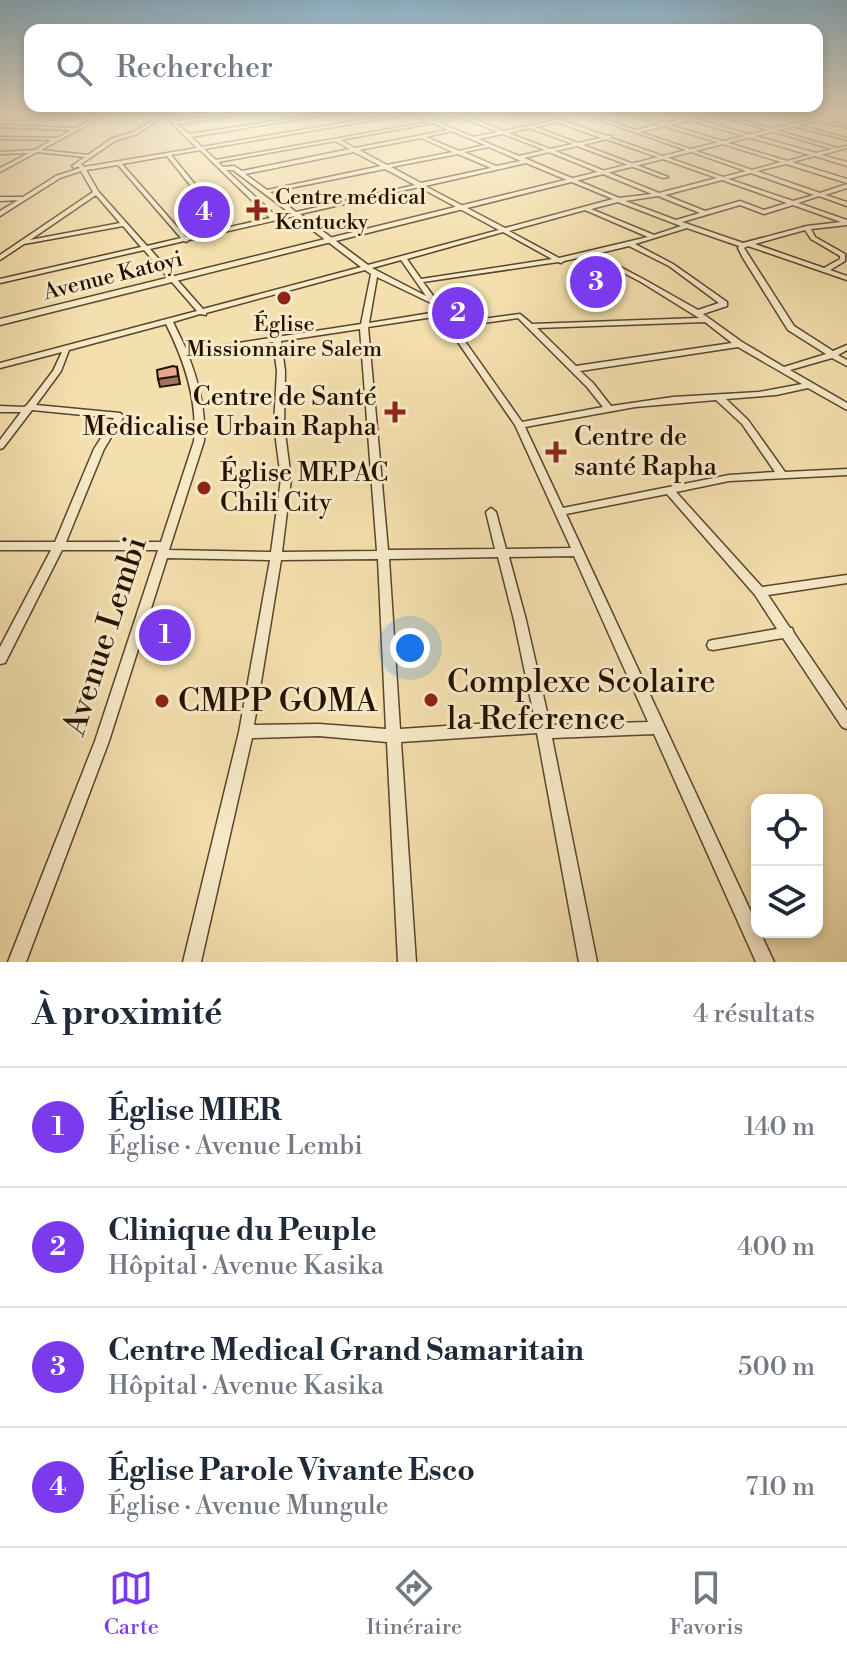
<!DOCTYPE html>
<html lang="fr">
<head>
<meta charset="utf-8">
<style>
  body { margin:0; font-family:"Libre Bodoni",serif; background:#f2f2f3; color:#1f2937 }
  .controls { position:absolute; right:24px; bottom:24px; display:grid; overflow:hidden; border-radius:16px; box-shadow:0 4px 12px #0003 }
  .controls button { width:72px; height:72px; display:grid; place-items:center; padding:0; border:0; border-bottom:2px solid #e0e1e3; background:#fff; color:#1f2937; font:40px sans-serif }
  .you { position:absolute; left:410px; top:648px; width:28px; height:28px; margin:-20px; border:6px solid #fff; border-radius:50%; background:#1a73e8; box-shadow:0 0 0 12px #1a73e833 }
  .badge { display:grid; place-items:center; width:52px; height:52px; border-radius:50%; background:#7c3aed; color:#fff; font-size:26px; font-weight:700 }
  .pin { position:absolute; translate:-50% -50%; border:4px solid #fff; box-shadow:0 2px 8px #0006 }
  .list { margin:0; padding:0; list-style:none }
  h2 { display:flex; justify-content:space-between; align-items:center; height:104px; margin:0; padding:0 32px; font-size:34px }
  h2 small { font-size:26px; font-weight:400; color:#747a83 }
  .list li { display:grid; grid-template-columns:52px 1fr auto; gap:24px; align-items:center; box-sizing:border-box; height:120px; padding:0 32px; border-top:2px solid #e0e1e3 }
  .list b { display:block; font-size:30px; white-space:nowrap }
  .list p { margin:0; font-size:26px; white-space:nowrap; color:#747a83 }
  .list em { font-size:26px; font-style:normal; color:#747a83 }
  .icon { flex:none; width:44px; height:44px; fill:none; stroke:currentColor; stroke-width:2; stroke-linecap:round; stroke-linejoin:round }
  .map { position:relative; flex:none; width:847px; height:962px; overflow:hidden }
  .search { position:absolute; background:#fff; box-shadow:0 4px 12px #0003; left:24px; right:24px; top:24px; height:88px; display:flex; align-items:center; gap:20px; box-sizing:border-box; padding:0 28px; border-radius:16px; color:#747a83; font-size:30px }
  .sheet { height:584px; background:#fff }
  nav { display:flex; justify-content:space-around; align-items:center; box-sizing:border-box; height:112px; border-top:2px solid #e0e1e3; background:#fff; font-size:22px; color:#747a83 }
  nav a { display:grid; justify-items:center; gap:4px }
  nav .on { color:#7c3aed }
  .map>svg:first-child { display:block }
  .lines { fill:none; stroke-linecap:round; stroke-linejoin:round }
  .minor-casing { stroke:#58452c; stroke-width:3 }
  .tertiary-casing { stroke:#58452c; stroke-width:3 }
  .minor { fill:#f8ebca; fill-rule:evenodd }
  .tertiary { fill:#f8ebca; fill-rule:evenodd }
  .wall { fill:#c58f79; stroke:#241100; stroke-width:2 }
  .shaded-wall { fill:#a07463; stroke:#241100; stroke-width:2 }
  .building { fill:#e5a68d; stroke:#241100; stroke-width:2 }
  .poi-dot { fill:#8f2418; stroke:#f8ebca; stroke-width:3 }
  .labels { text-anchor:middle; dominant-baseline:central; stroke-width:6; stroke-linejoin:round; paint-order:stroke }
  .far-poi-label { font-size:22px; fill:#241100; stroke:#f8ebca; text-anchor:start }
  .far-street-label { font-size:22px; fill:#241100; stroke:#f8ebca }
  .poi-label { font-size:26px; fill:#241100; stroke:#f8ebca; text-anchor:start }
  .near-street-label { font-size:32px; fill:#241100; stroke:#f8ebca }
  .near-poi-label { font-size:32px; fill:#241100; stroke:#f8ebca; text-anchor:start }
</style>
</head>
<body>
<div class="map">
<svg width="847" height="962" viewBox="0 0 847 962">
  <rect width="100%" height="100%" fill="#f4e0ae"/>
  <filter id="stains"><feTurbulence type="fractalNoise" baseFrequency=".0025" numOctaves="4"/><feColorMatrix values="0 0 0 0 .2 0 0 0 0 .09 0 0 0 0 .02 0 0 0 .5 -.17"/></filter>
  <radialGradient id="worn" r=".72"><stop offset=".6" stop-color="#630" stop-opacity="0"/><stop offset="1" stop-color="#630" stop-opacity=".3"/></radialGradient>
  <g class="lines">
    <defs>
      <g id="minor">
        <path d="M107,112H111L41,150L88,155L111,139L133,132L166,112H176L171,113L176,121L253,112H262L177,124L189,134L336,112H343L191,137L202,147L407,112H414L434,121L491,112L469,117L503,131L562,119L564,120L563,121L607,136H612L611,138L723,177L746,171L577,112H582L636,130L660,124L622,112H627L665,123L684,119L664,112L690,117L714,112L837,148L847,146V148L821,155L847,162V166L815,156L792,162L847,179V183L786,164L757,171L820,193L847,184V188L825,195L847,202V206L819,196L798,203L847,220V225L811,229L815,237L845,254V261L830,270L847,276V280L748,246L744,248L794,326L833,351L847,345V350L838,355L847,360V366L832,358L790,370L847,403V410L808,388L776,395L726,399L748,420L785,472L847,469V475L729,481L676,492L762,587L847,575V583L768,595L790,628H792L794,633L847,711V729L842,727L783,638L713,650L709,649L707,645L709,641L713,640L777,629L755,595L667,494L566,514L757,925V932H760L774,962H756L654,734L552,738L597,962H579L537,733L401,742L416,962H398L387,742L319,736L252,738L201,962H183L239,732L270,560L167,558L109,741L26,962H8L95,741L158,550H62L5,663L0,664V647L51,550H0V542H55L94,449L114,418L32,410L3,448L0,449V440L21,412H0V406L24,407L27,405L53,371L62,352L0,368V363L197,311L144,250L0,283V279L141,247L123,226L24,244L0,260V255L93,192L81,171L60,178L0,216V211L18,200L0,201V197H23L56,176L80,168L78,166L75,168L72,166L85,157L37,152L0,172V168L29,153L0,154V152L35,150L52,140L0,139V137L57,138L71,130L0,127V125L76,128L92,119H9L7,118L9,117H96ZM167,114L172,124L197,148L84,167L81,164L115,141L137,134ZM410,114L429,122L216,160L204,149ZM714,114L832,149L816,153L695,119ZM463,118L498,132L473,137L438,122ZM689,120L810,155L787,161L670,125ZM557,122L601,138L578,143L535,127ZM433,123L448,130L355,148L340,140ZM664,126L781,162L752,170L640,132ZM530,128L573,144L550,149L508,133ZM452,131L485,145L459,151L426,137ZM503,134L545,150L519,156L478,139ZM421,138L453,152L387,165L359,150ZM606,139L717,178L659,193L555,151L577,146L663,178L668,177L583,145ZM335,141L350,149L242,171L234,166L223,167L218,162ZM488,147H489L521,161L496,166L464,152ZM200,150L270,218L230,227L171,155ZM354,152L381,166L267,190L245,174ZM549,152L652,194L619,198L524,158ZM458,154L491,168L421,183L391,167ZM167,156L224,228L186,237L122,164ZM526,163L613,199L505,228L425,186ZM118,165L181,238L147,246L98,191L86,170ZM385,169L415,185L296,212L270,192ZM226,170H233L290,213L276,216ZM751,173L814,195L793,201L728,179ZM722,180L787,203L764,210L740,201L705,211L665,195ZM419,187L499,230L368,265L300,214ZM96,195L120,223L30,240ZM658,196L700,213L676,220L625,201ZM618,202L681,226L654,235L591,209ZM740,205L764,214L793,205L841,222L807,226L743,243L682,222ZM585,210L648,237L559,258L509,231ZM294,216L361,267L203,309L150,249L184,241L186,242L189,240ZM687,228L739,246L738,248L743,258L788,330L826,354L784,367L742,342L703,314L727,306V302L673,264L635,244ZM805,230L811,239L840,256V259L824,268L755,244ZM503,232L552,259L421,279L407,259ZM629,246L669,266L719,303L698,310L645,280L596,254ZM590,255L641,282L699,318L532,324L520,314L453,323L423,282L558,262L561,263L564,261ZM401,260L426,296L372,268ZM365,270L371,274L361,324L187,351L173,322L200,314L206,315V313ZM377,277L431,303L437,312L369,323ZM440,316L515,425L571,548L506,549L496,512L491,508L486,512L495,549L388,550L368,327ZM518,318L587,387L603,407L522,422L455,327ZM705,322L732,343L576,366L537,328ZM166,324C184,360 198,400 194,441L161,542H66L104,449L124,416L120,413L36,405L61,371L69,350ZM360,329L377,551L282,552L291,479L284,425L285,371L281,341ZM273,342L277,371L274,425L281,479L271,552L169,550L204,441C206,411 199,383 188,355ZM738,347L802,384L759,392L673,397L611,406L593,383L580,371ZM716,400L742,424L775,472L729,475L563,508L525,427L635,407ZM574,556L648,722L550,725L526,620L509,557ZM498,557L514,620L535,720L400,729L389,559ZM378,559L386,729L319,724L254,725L281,560Z"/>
        <polygon points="833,112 847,114 847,116 834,113"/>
        <polygon points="816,117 847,126 847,128 814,119"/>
        <polygon points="790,123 847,138 847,140 790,125"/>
      </g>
      <polygon id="tertiary" points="841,112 847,113 0,325 0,319"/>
    </defs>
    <!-- minor casing -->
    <use href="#minor" class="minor-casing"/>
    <!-- tertiary casing -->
    <use href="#tertiary" class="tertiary-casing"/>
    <!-- minor -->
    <use href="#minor" class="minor"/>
    <!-- tertiary -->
    <use href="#tertiary" class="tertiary"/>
  </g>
  <!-- wall -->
  <polygon class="wall" points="172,625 173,629 169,641 157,641 156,637"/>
  <!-- shaded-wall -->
  <g class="shaded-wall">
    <polygon points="177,367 180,384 160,387 158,379"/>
    <polygon points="172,625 173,629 169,641 168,637"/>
  </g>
  <!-- building -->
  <g class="building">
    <polygon points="173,366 177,367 178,376 158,379 157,370"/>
    <polygon points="160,625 172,625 168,637 156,637"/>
  </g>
  <!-- sky -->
  <linearGradient id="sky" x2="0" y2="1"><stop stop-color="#8bb7d3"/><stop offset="0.46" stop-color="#faf1db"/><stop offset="1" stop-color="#faf1db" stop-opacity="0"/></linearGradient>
  <rect width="847" height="246" fill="url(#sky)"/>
  <!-- markers -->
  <g class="poi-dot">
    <path d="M253 198h8v8h8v8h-8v8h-8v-8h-8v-8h8z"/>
    <circle cx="284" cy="298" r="8"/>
    <path d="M391 400h8v8h8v8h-8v8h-8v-8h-8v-8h8z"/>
    <path d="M552 440h8v8h8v8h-8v8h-8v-8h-8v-8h8z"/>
    <circle cx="204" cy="488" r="8"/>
    <circle cx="431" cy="700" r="8"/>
    <circle cx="162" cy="701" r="8"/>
  </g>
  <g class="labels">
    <!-- far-poi labels -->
    <g class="far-poi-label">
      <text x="275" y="197">Centre médical<tspan x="275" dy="25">Kentucky</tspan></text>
      <text x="284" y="324" text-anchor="middle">Église<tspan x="284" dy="25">Missionnaire Salem</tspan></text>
    </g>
    <!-- far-street labels -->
    <g class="far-street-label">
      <text transform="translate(113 276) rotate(-14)">Avenue Katoyi</text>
    </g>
    <!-- poi labels -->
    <g class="poi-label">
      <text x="377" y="397" text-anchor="end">Centre de Santé<tspan x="377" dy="30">Medicalise Urbain Rapha</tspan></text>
      <text x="574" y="437">Centre de<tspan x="574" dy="30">santé Rapha</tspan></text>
      <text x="220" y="473">Église MEPAC<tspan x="220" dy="30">Chili City</tspan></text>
    </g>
    <!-- near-street labels -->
    <g class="near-street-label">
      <text transform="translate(105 636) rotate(-72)">Avenue Lembi</text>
    </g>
    <!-- near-poi labels -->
    <g class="near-poi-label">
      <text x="447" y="682">Complexe Scolaire<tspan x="447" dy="37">la Reference</tspan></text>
      <text x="178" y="701">CMPP GOMA</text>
    </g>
  </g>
  <rect width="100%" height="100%" filter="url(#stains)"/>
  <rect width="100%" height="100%" fill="url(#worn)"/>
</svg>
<div class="controls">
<button><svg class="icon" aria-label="locate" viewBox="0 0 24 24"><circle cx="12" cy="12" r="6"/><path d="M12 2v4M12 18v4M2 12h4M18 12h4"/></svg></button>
<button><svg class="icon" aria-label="layers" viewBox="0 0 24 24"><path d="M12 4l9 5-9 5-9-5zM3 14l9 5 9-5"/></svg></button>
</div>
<div class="you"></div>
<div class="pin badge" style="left:165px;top:635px">1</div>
<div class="pin badge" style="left:458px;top:313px">2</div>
<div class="pin badge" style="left:596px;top:282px">3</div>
<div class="pin badge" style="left:204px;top:212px">4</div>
<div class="search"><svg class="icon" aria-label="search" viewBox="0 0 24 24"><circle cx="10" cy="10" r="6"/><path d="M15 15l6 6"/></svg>Rechercher</div>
</div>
<section class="sheet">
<h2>À proximité<small>4 résultats</small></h2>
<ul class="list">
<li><span class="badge">1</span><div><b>Église MIER</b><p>Église · Avenue Lembi</p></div><em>140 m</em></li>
<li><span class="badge">2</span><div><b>Clinique du Peuple</b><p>Hôpital · Avenue Kasika</p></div><em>400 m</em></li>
<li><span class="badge">3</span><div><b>Centre Medical Grand Samaritain</b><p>Hôpital · Avenue Kasika</p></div><em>500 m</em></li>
<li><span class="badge">4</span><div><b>Église Parole Vivante Esco</b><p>Église · Avenue Mungule</p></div><em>710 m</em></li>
</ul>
</section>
<nav>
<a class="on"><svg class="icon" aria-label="map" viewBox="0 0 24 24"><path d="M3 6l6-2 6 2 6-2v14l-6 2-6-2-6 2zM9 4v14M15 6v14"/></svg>Carte</a>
<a><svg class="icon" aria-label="directions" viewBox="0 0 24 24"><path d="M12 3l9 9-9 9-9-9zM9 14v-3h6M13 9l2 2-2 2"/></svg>Itinéraire</a>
<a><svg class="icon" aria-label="saved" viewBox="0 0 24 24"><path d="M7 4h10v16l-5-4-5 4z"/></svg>Favoris</a>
</nav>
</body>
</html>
